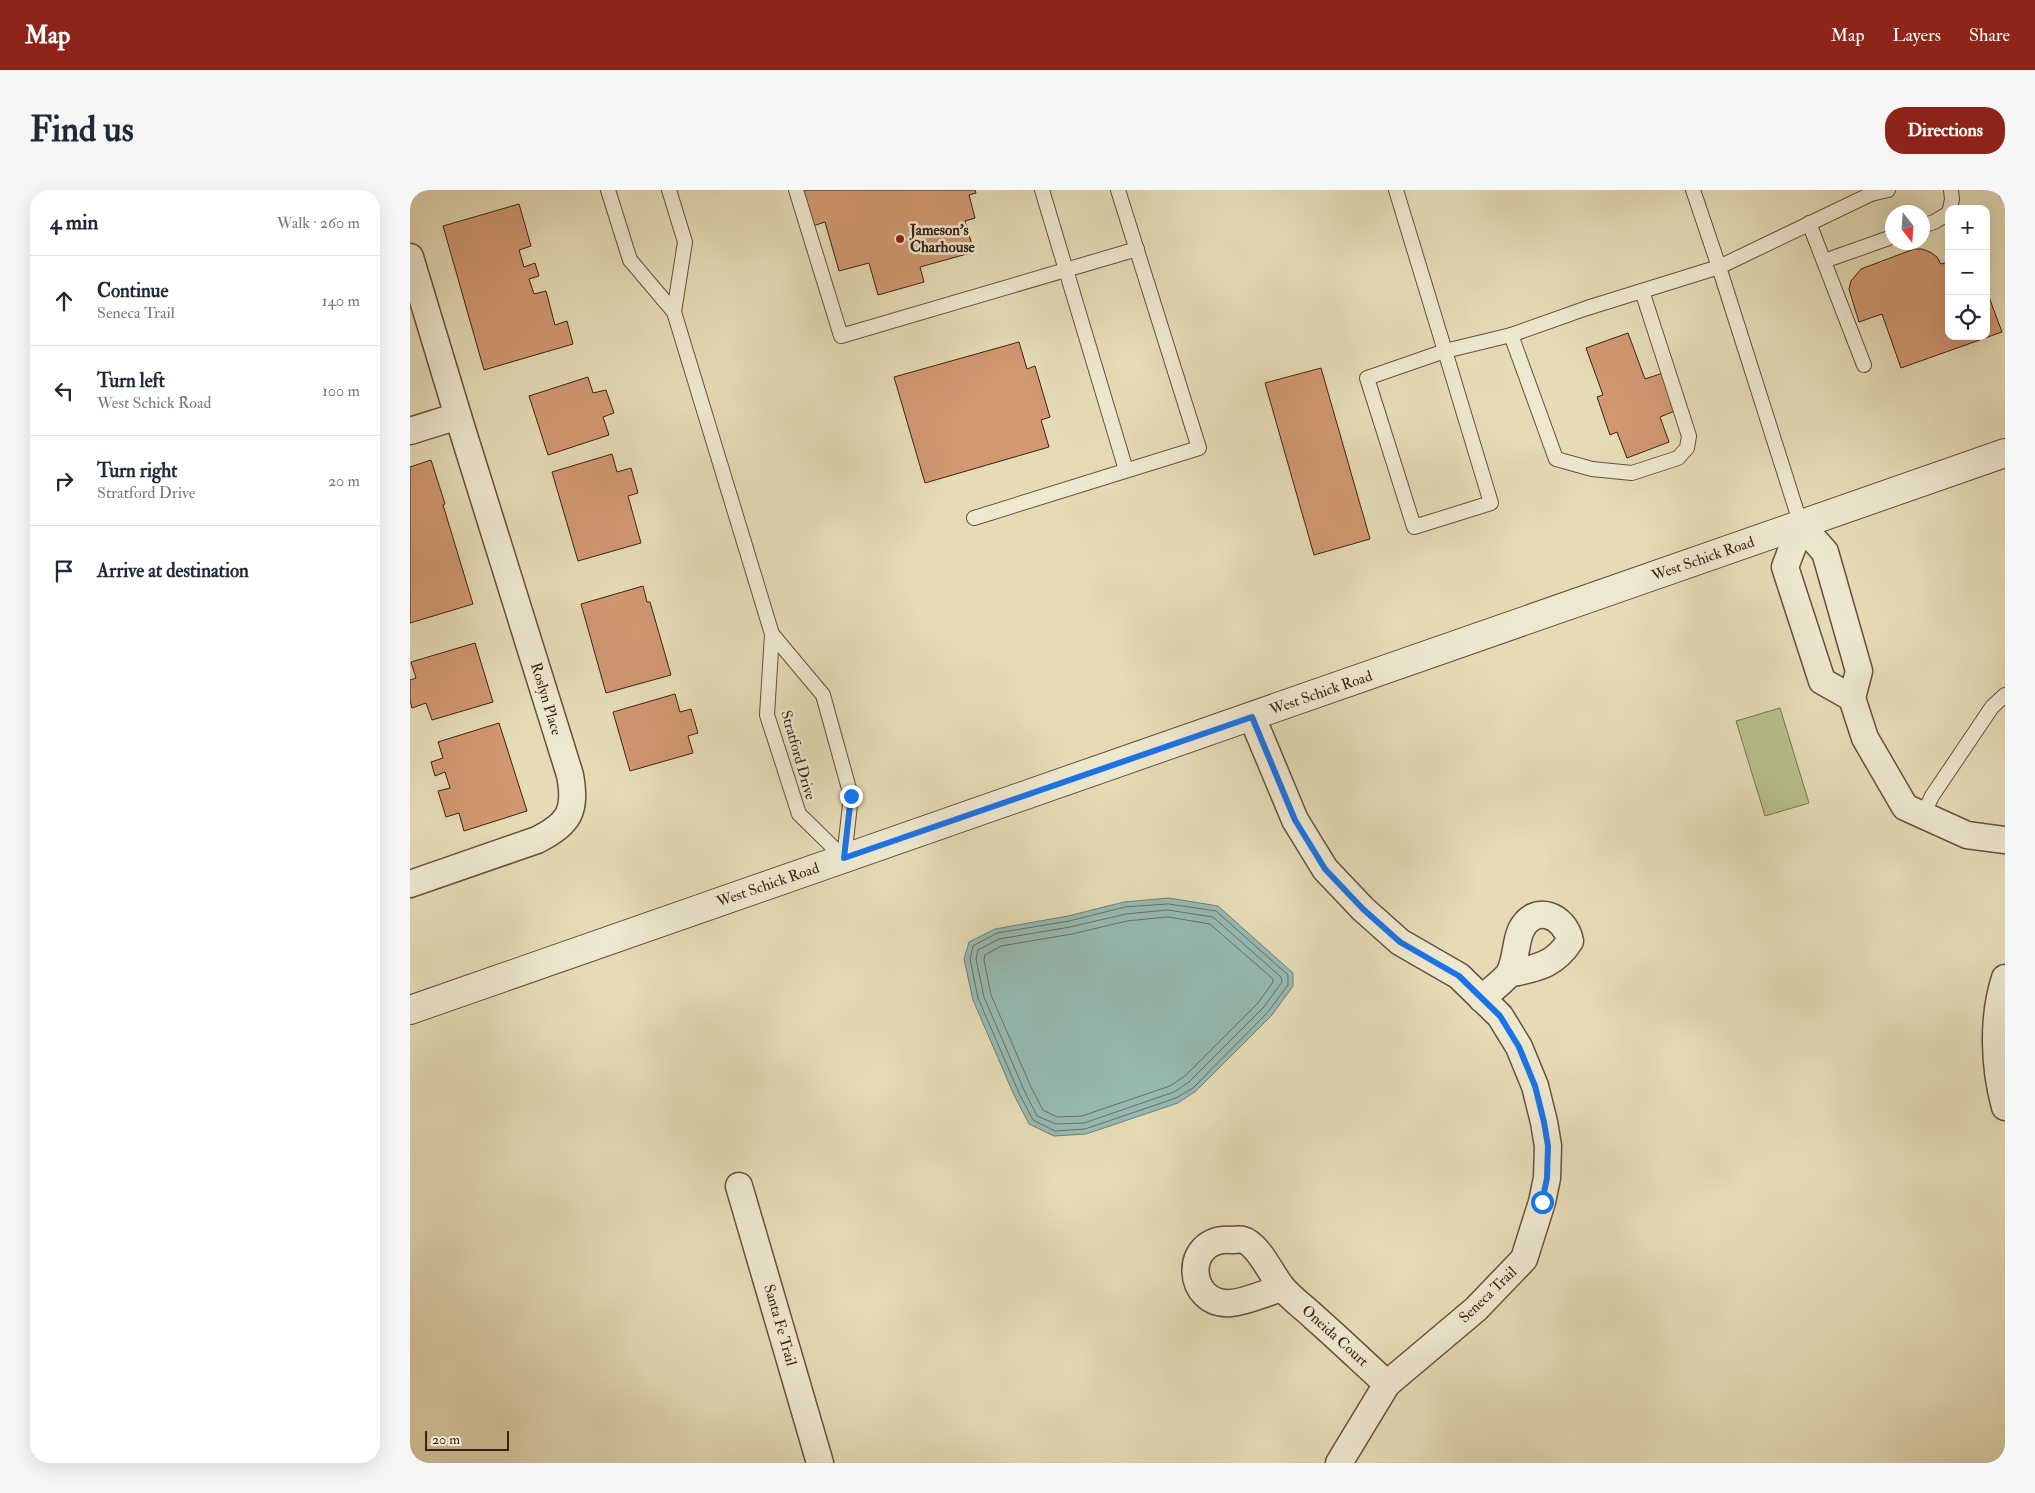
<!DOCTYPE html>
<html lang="en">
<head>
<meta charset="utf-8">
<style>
  body { margin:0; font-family:"IM FELL Double Pica",serif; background:#f6f6f7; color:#1f2937 }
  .controls { position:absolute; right:15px; top:15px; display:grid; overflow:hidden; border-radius:10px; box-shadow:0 5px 20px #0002 }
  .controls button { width:45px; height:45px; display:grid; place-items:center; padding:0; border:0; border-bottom:1px solid #e0e1e3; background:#fff; color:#1f2937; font:25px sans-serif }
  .compass { position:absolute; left:1475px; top:15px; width:45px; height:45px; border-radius:50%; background:#fff; box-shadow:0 5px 20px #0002; rotate:163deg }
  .scale { position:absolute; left:15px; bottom:12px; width:84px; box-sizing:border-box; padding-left:5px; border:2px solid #3d2013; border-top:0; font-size:14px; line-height:18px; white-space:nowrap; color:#3d2013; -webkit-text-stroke:4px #eee8d0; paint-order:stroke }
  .stop { position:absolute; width:15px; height:15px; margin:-11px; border:4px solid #1a73e8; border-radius:50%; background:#fff }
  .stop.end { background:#1a73e8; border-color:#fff; box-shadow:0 1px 5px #0008 }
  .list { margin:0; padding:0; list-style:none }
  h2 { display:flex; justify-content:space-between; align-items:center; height:65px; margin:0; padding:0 20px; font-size:21px }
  h2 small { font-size:16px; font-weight:400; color:#747a83 }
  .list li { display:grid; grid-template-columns:32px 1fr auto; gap:15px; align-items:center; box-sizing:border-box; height:90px; padding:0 20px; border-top:1px solid #e0e1e3 }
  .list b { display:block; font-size:19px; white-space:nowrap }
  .list p { margin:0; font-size:16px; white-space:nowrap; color:#747a83 }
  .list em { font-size:16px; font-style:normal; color:#747a83 }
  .icon { flex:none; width:28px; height:28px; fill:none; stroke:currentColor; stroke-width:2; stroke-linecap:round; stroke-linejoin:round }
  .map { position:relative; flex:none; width:1595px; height:1273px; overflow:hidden; border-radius:20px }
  header { display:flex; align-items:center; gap:30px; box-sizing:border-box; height:70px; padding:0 25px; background:#8f2418; color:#fff }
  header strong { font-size:24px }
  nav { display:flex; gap:28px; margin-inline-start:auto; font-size:18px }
  .intro { display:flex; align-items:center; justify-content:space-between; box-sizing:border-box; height:120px; padding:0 30px }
  h1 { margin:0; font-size:35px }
  .button { padding:12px 22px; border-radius:20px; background:#8f2418; color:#fff; font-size:18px; font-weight:700 }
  main { display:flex; gap:30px; padding:0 30px }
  aside { flex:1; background:#fff; border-radius:20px; box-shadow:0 5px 20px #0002 }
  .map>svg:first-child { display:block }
  .green { fill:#b7c08c; stroke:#7a7050 }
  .water { fill:#96bab2; stroke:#727c72 }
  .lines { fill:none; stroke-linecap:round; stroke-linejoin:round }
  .shore { stroke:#6a6d62; stroke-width:1 }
  .building { fill:#d19872; stroke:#3d2013 }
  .service-casing { stroke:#674f3c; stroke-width:16 }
  .minor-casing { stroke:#674f3c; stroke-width:29 }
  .tertiary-casing { stroke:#674f3c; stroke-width:30 }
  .service { stroke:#eee8d0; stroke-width:14 }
  .minor { stroke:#eee8d0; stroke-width:26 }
  .tertiary { stroke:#eee8d0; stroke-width:28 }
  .route { stroke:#1a73e8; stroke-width:6 }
  .poi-dot { fill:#8f2418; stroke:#eee8d0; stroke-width:2 }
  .labels { text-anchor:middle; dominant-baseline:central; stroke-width:5; stroke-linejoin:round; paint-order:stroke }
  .poi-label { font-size:15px; font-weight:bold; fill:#3d2013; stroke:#eee8d0; text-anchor:start }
  .street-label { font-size:15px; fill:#3d2013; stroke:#eee8d0 }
</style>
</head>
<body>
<header>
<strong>Map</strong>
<nav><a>Map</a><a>Layers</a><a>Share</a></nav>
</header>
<div class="intro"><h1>Find us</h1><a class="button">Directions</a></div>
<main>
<aside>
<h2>4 min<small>Walk · 260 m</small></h2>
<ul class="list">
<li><svg class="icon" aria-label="ahead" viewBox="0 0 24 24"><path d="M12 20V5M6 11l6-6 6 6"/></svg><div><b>Continue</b><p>Seneca Trail</p></div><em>140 m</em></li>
<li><svg class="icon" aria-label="left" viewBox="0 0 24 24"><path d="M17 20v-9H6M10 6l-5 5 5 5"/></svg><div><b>Turn left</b><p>West Schick Road</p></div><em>100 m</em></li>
<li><svg class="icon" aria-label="right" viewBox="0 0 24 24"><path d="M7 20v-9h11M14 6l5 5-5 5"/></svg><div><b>Turn right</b><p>Stratford Drive</p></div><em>20 m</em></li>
<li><svg class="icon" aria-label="arrive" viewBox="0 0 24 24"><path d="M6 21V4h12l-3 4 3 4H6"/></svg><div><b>Arrive at destination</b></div></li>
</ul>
</aside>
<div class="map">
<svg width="1595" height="1273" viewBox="0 0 1595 1273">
  <rect width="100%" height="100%" fill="#e5dcb6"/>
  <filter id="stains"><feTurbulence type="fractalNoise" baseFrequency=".004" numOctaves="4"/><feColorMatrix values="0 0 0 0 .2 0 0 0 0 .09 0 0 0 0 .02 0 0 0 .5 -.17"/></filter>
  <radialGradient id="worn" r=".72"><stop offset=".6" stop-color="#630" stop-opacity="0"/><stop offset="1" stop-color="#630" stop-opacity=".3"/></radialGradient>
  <!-- green -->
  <polygon class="green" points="1370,518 1399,613 1355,626 1326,531"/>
  <!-- water -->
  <polygon class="water" points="759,708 808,716 883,783 883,796 862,825 786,901 768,913 676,944 644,946 619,934 604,905 563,810 554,769 559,752 585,739 658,726 714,712"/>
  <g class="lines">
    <!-- shore -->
    <g class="shore">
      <polygon points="759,714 806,721 878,785 878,795 858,822 783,898 766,908 675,939 645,941 623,930 609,903 568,808 560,769 563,756 587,743 659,731 715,717"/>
      <polygon points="758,720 803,727 871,787 872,792 853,818 779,892 764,902 674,933 646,934 627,926 614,900 574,807 566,769 568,760 589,749 660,737 716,724"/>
      <polygon points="758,727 800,734 863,789 863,792 848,813 775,886 760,896 672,926 647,927 633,920 621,897 581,805 574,770 575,765 591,756 662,744 717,731"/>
    </g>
  </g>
  <!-- building -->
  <g class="building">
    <polygon points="393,0 565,0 566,3 559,5 565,28 555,31 564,62 510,77 514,92 468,105 459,73 429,81 415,32 403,36"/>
    <polygon points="109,14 121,56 109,60 114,77 125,73 129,86 119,89 124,104 136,101 145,135 157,131 163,154 74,180 33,36"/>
    <polygon points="1504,59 1512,59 1520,62 1527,67 1531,74 1539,72 1539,146 1576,146 1576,99 1592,142 1491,178 1472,124 1449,132 1439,99 1441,91 1451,79"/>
    <polygon points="1218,143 1235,189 1253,183 1267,220 1250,227 1259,252 1217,268 1207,242 1200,245 1187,207 1193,205 1176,158"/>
    <polygon points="609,152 617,179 625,176 640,227 631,230 639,257 515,293 484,187"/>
    <polygon points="911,178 960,349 904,365 855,193"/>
    <polygon points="178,187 183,203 196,200 204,223 193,227 199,245 138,265 119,206"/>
    <polygon points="202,264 207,282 221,278 228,303 218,306 231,353 168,371 142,282"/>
    <polygon points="21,270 35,314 33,315 63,414 0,433 0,277"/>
    <polygon points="233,396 237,412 240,412 261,485 196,503 171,414"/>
    <polygon points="65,453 83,512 22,530 16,513 2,518 0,510 0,490 6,488 1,472"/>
    <polygon points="265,504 270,522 281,519 288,543 278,546 283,563 220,581 203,522"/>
    <polygon points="89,533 117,621 54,641 49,623 36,627 28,601 40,598 35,582 25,586 21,572 33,568 28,552"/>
  </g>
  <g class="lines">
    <defs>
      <g id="service">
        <polyline points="198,0 220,70 264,122 362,444 357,525 389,624 434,668"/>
        <polyline points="259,0 275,52 264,122"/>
        <polyline points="386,0 431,146 727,59"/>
        <polyline points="632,0 716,280"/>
        <polyline points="986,0 1035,161 1101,145 1177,118 1309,77 1283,0"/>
        <polyline points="1595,0 1595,1"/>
        <polyline points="1540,19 1542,9 1541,0"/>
        <polyline points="1399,33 1454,175"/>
        <polyline points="1512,36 1524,32 1539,23"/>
        <polyline points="1414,71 1482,47"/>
        <polyline points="1101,145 1146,269 1182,279 1222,283 1268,268 1277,258 1279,246 1232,101"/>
        <polygon points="1035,161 1081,313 1004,337 957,188"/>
        <polyline points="564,328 789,258 708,0"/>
        <polyline points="1391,335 1309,77 1461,4 1478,0"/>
        <polyline points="362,444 413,505 441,606 434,668"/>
        <polyline points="1513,625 1522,606 1582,517 1595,505"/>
      </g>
      <g id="minor">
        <polyline points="0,67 48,226"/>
        <path d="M0,241L48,226L160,585C167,621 159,634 127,650L0,694"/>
        <polyline points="1442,508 1412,491 1375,377 1391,335 1415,362 1449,481 1442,508 1455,548 1495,617 1557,645 1595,650"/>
        <polyline points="842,527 885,630 915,679 953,719 990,752 1049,786 1090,826 1109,857 1125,896 1134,932 1138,956 1137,988 1132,1012 1114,1069 1066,1119 977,1194 929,1273"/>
        <path d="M1595,788C1582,828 1584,877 1595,917"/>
        <path d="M1072,809C1080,801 1091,793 1098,785C1106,774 1105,753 1111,740C1124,713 1155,725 1160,751C1144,776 1126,778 1099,784"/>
        <polyline points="329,996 410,1273"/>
        <path d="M872,1098C858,1102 835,1112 821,1113C776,1117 771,1046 822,1050C825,1050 830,1049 833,1050C848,1054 862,1085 871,1096C880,1108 894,1117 904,1127C929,1149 953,1172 977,1194"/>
      </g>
      <polyline id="tertiary" points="0,820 1595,263"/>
    </defs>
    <!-- service casing -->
    <use href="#service" class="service-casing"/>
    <!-- minor casing -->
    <use href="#minor" class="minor-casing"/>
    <!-- tertiary casing -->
    <use href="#tertiary" class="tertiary-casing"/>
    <!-- service -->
    <use href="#service" class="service"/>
    <!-- minor -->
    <use href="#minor" class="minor"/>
    <!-- tertiary -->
    <use href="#tertiary" class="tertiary"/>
  </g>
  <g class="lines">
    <!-- route -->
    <polyline class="route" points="441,606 434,668 842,527 885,630 915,679 953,719 990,752 1049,786 1090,826 1109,857 1125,896 1134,932 1138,956 1137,988 1132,1012"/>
  </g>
  <!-- markers -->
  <circle class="poi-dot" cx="490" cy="49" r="5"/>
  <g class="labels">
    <!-- poi labels -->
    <g class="poi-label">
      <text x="500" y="40">Jameson's<tspan x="500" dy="17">Charhouse</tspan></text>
    </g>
    <!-- street labels -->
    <g class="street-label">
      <text transform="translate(1293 369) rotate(-19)">West Schick Road</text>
      <text transform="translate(911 503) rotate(-19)">West Schick Road</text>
      <text transform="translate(136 509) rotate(73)">Roslyn Place</text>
      <text transform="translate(388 565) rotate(74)">Stratford Drive</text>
      <text transform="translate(358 695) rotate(-19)">West Schick Road</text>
      <text transform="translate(1078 1105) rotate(-44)">Seneca Trail</text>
      <text transform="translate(370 1135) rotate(74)">Santa Fe Trail</text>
      <text transform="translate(925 1146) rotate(42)">Oneida Court</text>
    </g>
  </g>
  <rect width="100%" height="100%" filter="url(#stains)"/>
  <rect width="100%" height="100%" fill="url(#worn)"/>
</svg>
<div class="controls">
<button>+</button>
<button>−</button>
<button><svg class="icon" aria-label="locate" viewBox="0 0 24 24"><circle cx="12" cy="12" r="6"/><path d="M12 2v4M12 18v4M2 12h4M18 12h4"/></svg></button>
</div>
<svg class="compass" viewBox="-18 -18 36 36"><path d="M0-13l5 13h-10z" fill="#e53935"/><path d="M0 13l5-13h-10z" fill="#747a83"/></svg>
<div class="scale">20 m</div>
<div class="stop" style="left:1132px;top:1012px"></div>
<div class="stop end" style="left:441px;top:606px"></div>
</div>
</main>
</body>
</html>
